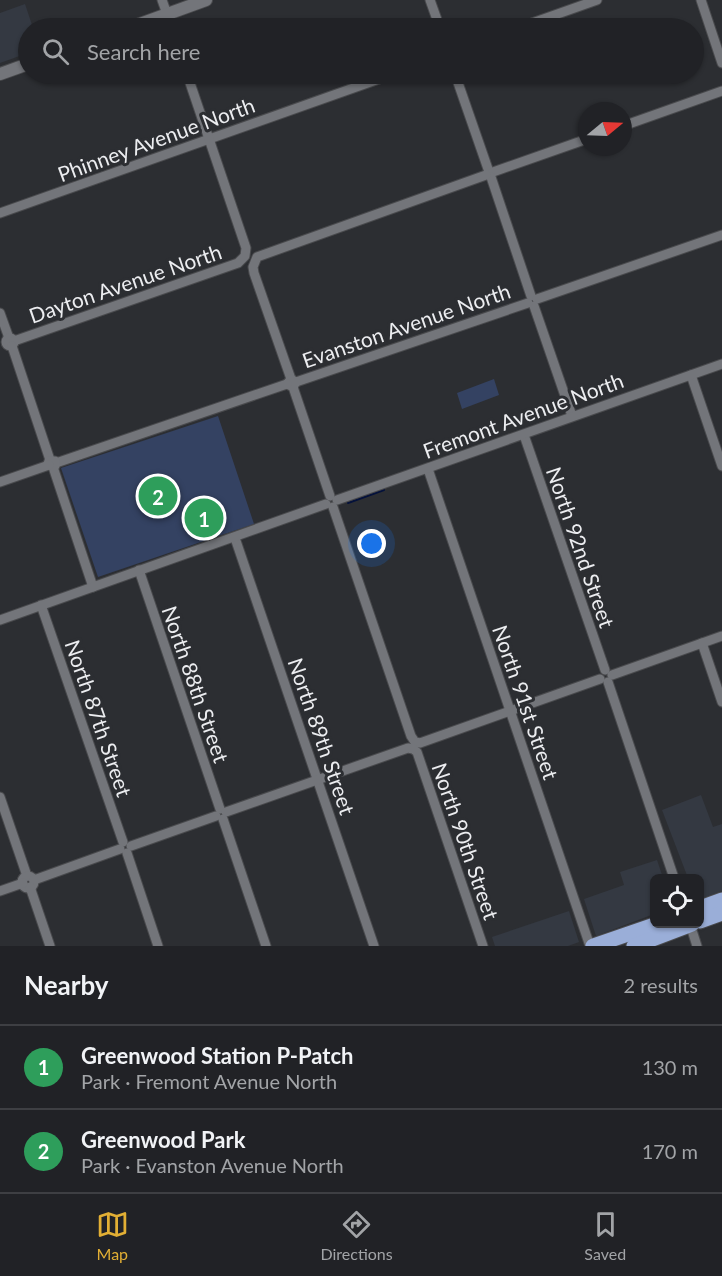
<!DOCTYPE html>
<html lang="en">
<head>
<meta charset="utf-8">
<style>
  body { margin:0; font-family:Lato,sans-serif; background:#292a2e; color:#f1f3f6 }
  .controls { position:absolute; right:18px; bottom:18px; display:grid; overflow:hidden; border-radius:9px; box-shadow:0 2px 4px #0004 }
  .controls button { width:54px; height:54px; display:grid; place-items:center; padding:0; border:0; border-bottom:2px solid #3e3f43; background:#212226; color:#f1f3f6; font:30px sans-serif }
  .compass { position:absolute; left:578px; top:102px; width:54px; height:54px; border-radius:50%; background:#212226; box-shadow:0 2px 4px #0004; rotate:71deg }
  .you { position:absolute; left:372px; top:544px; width:21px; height:21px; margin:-15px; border:4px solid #fff; border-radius:50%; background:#1a73e8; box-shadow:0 0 0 9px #1a73e833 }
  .badge { display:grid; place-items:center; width:39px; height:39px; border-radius:50%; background:#e2af34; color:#fff; font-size:20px; font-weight:700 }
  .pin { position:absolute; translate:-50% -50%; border:3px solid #fff; box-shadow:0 2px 6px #0006 }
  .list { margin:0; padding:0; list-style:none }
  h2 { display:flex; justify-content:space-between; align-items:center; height:78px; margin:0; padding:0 24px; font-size:26px }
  h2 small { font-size:20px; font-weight:400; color:#a2a4a7 }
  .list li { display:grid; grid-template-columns:39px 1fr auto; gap:18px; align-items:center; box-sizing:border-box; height:84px; padding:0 24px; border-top:2px solid #3e3f43 }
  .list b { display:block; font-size:22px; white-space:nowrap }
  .list p { margin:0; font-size:20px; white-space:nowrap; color:#a2a4a7 }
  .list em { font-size:20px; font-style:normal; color:#a2a4a7 }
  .icon { flex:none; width:33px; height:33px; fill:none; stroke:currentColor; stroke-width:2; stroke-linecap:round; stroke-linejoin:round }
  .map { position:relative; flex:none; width:722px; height:946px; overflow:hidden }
  .search { position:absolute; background:#212226; box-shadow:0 2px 4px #0004; left:18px; right:18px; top:18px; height:66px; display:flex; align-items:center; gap:15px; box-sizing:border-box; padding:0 21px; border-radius:33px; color:#a2a4a7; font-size:22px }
  .sheet { height:246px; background:#212226 }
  nav { display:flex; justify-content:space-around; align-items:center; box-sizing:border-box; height:84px; border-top:2px solid #3e3f43; background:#212226; font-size:16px; color:#a2a4a7 }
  nav a { display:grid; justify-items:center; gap:3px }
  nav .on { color:#e2af34 }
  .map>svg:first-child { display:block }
  .built { fill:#343942 }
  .green { fill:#344262 }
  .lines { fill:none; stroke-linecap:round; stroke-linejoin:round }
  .stream { stroke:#04113b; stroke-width:2 }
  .minor-casing { stroke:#494a4d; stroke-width:11 }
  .secondary-casing { stroke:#494a4d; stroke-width:14 }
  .trunk-casing { stroke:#494a4d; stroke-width:17 }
  .minor { stroke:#73757a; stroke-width:9 }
  .secondary { stroke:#73757a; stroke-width:12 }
  .trunk { stroke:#9aaed8; stroke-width:15 }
  .labels { text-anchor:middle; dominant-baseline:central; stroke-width:6; stroke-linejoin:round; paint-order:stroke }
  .street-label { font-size:21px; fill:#ecedf0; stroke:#2c2e32 }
</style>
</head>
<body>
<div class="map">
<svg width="722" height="946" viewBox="0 0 722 946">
  <rect width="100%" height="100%" fill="#2c2e32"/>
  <!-- built -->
  <g class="built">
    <polygon points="25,4 33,28 28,28 28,53 0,63 0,13"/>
    <polygon points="701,795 713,827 722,824 722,891 700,899 700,878 688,878 662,810"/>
    <polygon points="657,860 663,878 654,878 654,914 596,936 584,899 624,885 620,872"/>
    <polygon points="569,911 579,942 568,946 495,946 492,937"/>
  </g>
  <!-- green -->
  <g class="green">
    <polygon points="494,379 499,395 462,409 457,393"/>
    <polygon points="218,416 254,524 98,577 61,468"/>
  </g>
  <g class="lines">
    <!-- stream -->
    <polyline class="stream" points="348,503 384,490"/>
    <defs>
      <g id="minor">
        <polyline points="162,0 172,28"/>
        <polyline points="430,0 440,28"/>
        <polyline points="701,0 722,63"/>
        <polyline points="518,28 597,0"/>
        <polyline points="455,74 488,169"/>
        <polyline points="623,126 722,91"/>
        <polyline points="493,172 587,139"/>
        <polyline points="491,177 531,296"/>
        <polyline points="0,213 393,74"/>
        <polyline points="537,299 722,235"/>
        <polyline points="534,306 572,416"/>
        <polyline points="0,313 9,338"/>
        <circle cx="10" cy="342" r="4"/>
        <polyline points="14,341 238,263 245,256 246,248 187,74"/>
        <polyline points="12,346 50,460"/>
        <polyline points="691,375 722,466"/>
        <polyline points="291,379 254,273 253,267 257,257 486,175"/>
        <polyline points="296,382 528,303"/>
        <polyline points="293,387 296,382 291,379 287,384 293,387 330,496"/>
        <polyline points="524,435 605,670"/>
        <polyline points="56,463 287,384"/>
        <polyline points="55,466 55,461 49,461 48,464 53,467 93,587"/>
        <polyline points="428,469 590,946"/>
        <polyline points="0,482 49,465"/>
        <polyline points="337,500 722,364"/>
        <polyline points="333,507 411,736 415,742 420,743 600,679"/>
        <polyline points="235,538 374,946"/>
        <polyline points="139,570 220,809"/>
        <polyline points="41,605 123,842"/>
        <polyline points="0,620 326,504"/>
        <polyline points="702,643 722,702"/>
        <polyline points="612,675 722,636"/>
        <polyline points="608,682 674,878"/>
        <polyline points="0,797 27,876"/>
        <polyline points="226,812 408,748 413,749 417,752 483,946"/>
        <polyline points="223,819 266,946"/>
        <polyline points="131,846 216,816"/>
        <polyline points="127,853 158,946"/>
        <circle cx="28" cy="882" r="6"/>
        <polyline points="34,880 120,849"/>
        <polyline points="30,887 50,946"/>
        <polyline points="0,891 23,883"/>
        <polyline points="690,924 697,946"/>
      </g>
      <g id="secondary">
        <polyline points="129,28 206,0"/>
        <polyline points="0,74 28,64"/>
      </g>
      <g id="trunk">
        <polyline points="700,908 722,900"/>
        <polyline points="700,921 722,913"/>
        <polyline points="593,946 657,924"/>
        <polyline points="634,946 692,924"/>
      </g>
    </defs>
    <!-- minor casing -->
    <use href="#minor" class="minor-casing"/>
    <!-- secondary casing -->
    <use href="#secondary" class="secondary-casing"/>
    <!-- trunk casing -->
    <use href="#trunk" class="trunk-casing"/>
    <!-- minor -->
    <use href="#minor" class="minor"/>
    <!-- secondary -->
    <use href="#secondary" class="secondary"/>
    <!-- trunk -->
    <use href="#trunk" class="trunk"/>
  </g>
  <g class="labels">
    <!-- street labels -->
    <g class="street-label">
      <text transform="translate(156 139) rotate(-20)">Phinney Avenue North</text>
      <text transform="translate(125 283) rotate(-19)">Dayton Avenue North</text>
      <text transform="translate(406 325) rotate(-19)">Evanston Avenue North</text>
      <text transform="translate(523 415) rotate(-20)">Fremont Avenue North</text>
      <text transform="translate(581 547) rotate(71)">North 92nd Street</text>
      <text transform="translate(196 684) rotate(71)">North 88th Street</text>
      <text transform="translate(526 702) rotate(71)">North 91st Street</text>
      <text transform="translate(99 718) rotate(71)">North 87th Street</text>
      <text transform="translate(322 736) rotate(71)">North 89th Street</text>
      <text transform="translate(466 841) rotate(71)">North 90th Street</text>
    </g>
  </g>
</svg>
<div class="controls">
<button><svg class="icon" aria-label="locate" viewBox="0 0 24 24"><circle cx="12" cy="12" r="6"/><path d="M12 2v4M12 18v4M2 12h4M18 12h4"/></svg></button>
</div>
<svg class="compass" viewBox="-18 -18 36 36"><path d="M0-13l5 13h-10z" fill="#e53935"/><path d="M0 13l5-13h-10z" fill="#a2a4a7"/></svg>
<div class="you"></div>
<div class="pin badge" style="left:204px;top:518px;background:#2e9e5b">1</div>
<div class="pin badge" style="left:158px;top:496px;background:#2e9e5b">2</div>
<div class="search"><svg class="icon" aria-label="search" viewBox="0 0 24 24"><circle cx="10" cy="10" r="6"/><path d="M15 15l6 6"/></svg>Search here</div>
</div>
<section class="sheet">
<h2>Nearby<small>2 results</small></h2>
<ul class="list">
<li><span class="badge" style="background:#2e9e5b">1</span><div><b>Greenwood Station P-Patch</b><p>Park · Fremont Avenue North</p></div><em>130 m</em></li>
<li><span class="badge" style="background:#2e9e5b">2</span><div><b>Greenwood Park</b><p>Park · Evanston Avenue North</p></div><em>170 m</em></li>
</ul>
</section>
<nav>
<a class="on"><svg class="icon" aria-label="map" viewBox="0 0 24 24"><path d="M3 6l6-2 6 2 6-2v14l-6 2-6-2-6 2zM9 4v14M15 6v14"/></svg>Map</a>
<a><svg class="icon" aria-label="directions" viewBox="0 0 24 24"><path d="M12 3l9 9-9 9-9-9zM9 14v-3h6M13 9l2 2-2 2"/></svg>Directions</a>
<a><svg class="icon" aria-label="saved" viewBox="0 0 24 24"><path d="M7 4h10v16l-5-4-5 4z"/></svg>Saved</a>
</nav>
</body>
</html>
